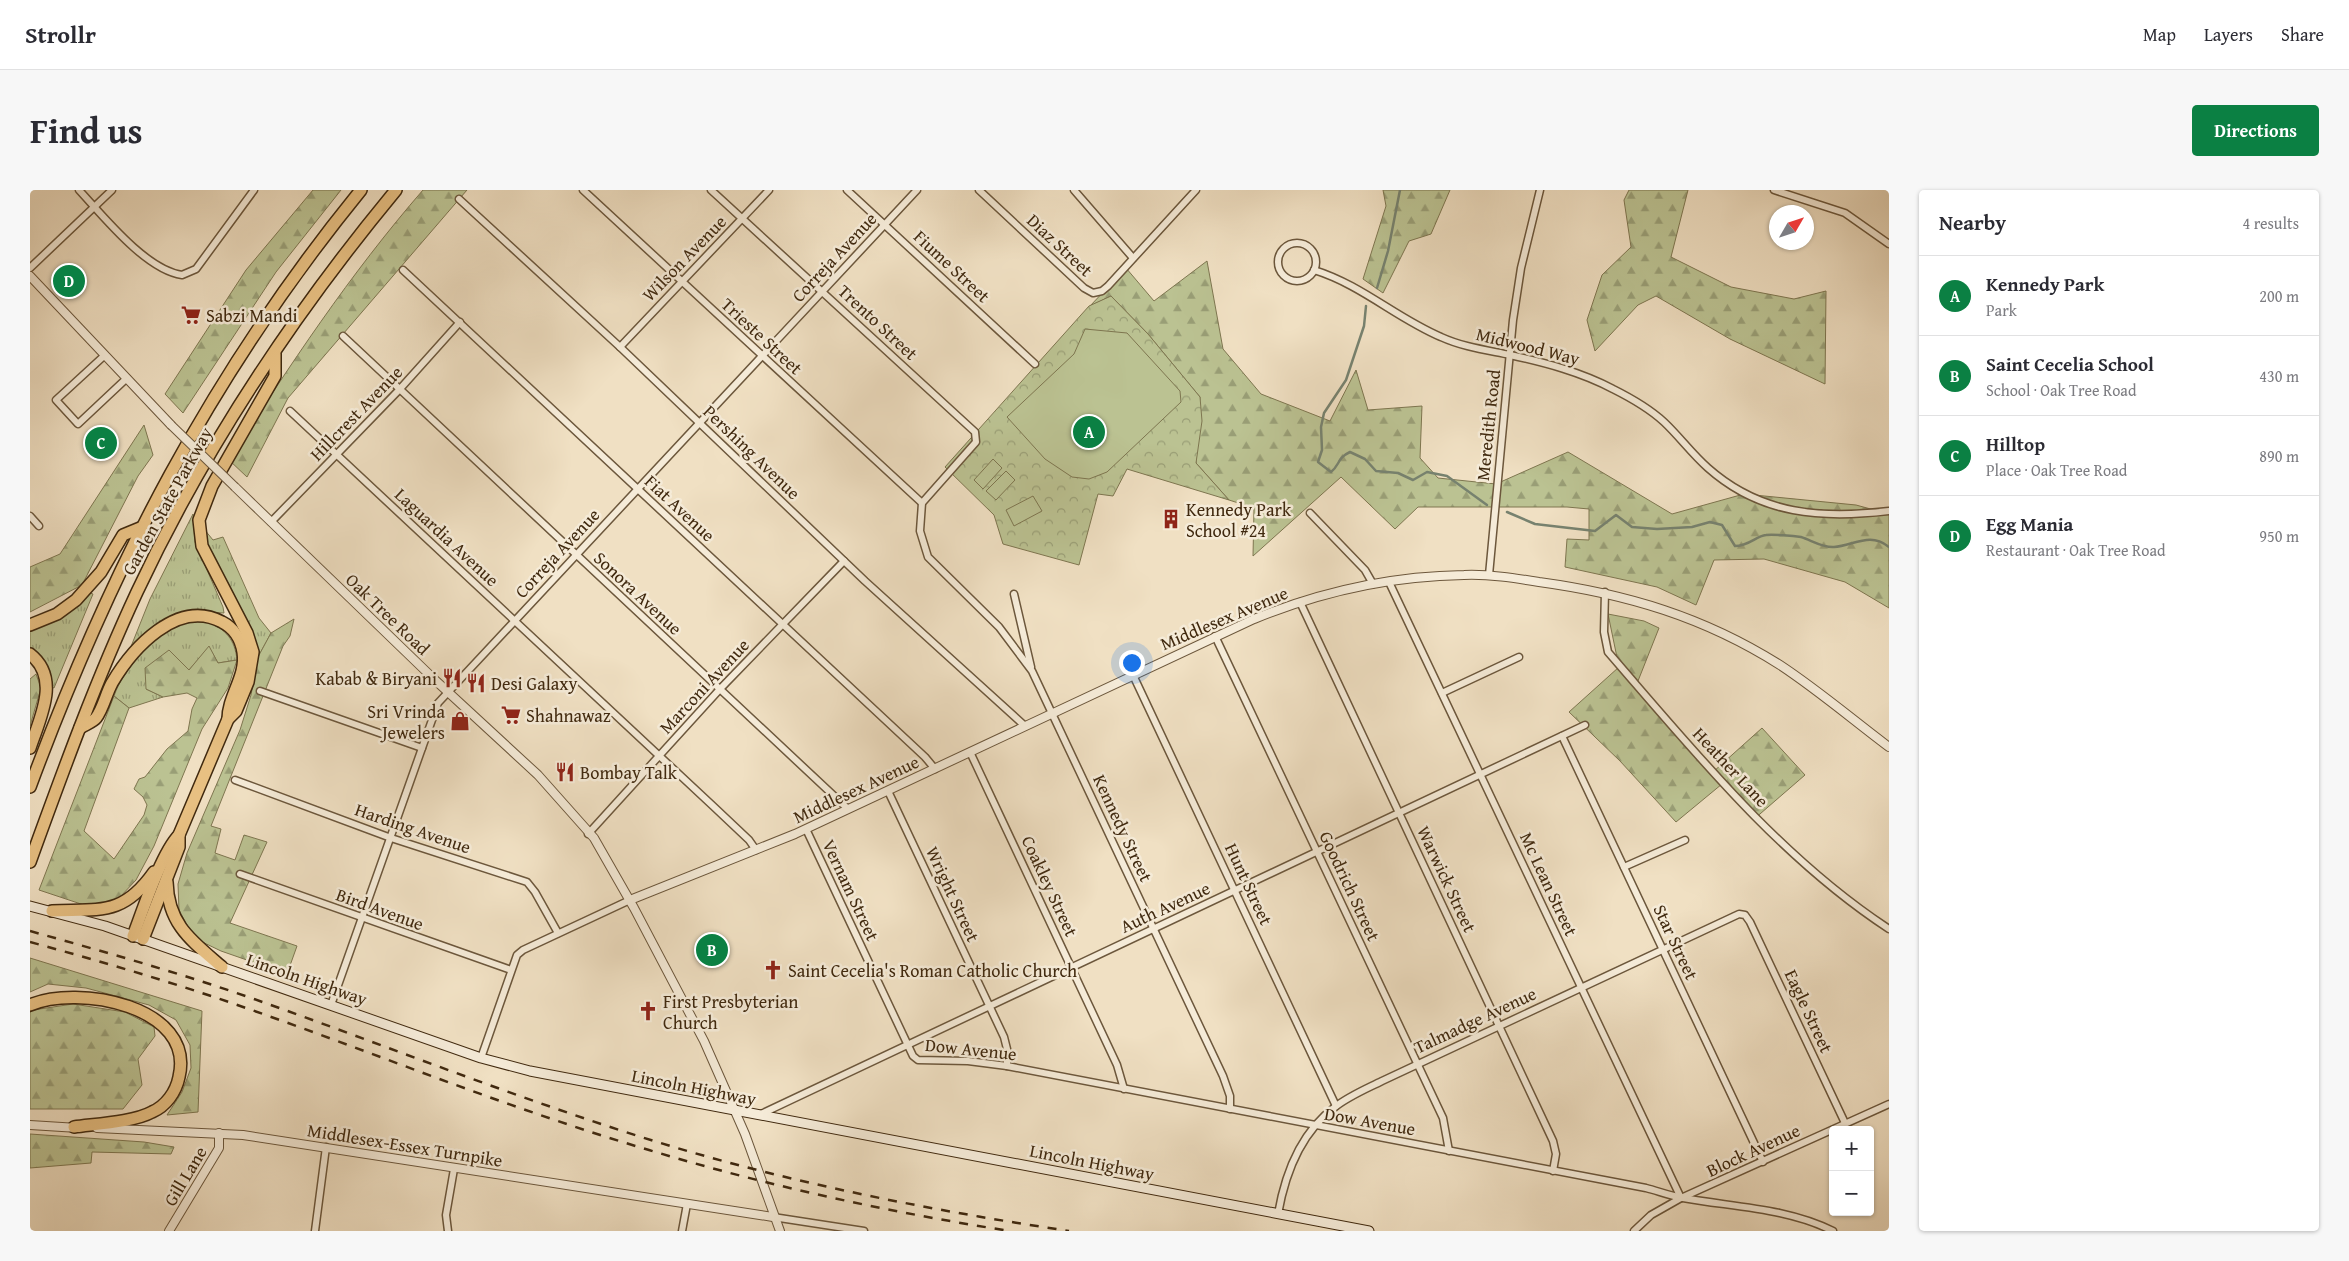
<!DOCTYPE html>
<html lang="en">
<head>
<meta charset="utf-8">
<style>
  body { margin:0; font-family:"Gentium Book Plus",serif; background:#f7f7f7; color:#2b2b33 }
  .controls { position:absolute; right:15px; bottom:15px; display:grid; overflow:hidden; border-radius:5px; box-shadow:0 1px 4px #0004 }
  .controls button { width:45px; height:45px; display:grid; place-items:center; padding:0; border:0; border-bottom:1px solid #e1e1e2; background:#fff; color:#2b2b33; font:25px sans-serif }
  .compass { position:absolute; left:1739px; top:15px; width:45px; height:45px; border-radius:50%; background:#fff; box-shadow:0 1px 4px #0004; rotate:51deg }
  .you { position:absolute; left:1101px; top:472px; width:18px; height:18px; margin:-12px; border:4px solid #fff; border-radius:50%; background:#1a73e8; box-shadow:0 0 0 8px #1a73e833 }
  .badge { display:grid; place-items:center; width:32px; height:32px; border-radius:50%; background:#0b8043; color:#fff; font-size:16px; font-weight:700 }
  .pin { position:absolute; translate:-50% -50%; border:2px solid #fff; box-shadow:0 1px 5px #0006 }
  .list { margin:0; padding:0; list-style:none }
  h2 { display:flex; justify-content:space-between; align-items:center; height:65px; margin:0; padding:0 20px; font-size:21px }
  h2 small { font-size:16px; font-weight:400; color:#7c7c81 }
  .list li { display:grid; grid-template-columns:32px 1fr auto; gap:15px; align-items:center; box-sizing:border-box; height:80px; padding:0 20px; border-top:1px solid #e1e1e2 }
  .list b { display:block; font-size:19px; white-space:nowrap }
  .list p { margin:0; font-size:16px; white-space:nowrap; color:#7c7c81 }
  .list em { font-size:16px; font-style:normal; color:#7c7c81 }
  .map { position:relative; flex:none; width:1859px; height:1041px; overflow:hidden; border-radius:5px }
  header { display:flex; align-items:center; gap:30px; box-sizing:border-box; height:70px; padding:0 25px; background:#fff; border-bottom:1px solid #e1e1e2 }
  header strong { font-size:24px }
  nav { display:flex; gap:28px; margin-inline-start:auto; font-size:18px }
  .intro { display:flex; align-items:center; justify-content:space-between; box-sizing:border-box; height:120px; padding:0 30px }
  h1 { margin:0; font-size:35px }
  .button { padding:12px 22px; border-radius:5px; background:#0b8043; color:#fff; font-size:18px; font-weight:700 }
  main { display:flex; gap:30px; padding:0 30px }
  aside { flex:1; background:#fff; border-radius:5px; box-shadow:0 1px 4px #0004 }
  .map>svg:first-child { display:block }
  .grass { fill:url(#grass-tufts); stroke:#7e7650 }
  .forest { fill:url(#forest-firs); stroke:#7e7650 }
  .park { fill:url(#park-crowns); stroke:#7e7650 }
  .pitch { fill:#bbc292; stroke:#7e7650 }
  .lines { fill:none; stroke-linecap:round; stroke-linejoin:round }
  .stream { stroke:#77826f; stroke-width:2.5 }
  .minor-casing { stroke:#6c573c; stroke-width:9 }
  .tertiary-casing { stroke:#6c573c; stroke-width:10 }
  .secondary-casing { stroke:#40290f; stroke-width:11 }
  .motorway-casing { stroke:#40290f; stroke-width:14 }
  .minor { stroke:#f5ebd8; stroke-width:6 }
  .tertiary { stroke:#f5ebd8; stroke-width:8 }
  .secondary { stroke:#f5ebd8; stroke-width:9 }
  .motorway { stroke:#e8c082; stroke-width:11 }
  .rail { stroke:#40290f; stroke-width:2.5; stroke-dasharray:9 9; stroke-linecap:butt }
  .tertiary-bridge-casing { stroke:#6c573c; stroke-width:10; stroke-linecap:butt }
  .tertiary-bridge { stroke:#f5ebd8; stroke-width:8 }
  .labels { text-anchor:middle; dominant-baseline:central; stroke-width:5; stroke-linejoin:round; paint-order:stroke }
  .street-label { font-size:18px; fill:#40290f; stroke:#f5ebd8 }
  .poi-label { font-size:18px; fill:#40290f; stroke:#f5ebd8; text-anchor:start }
</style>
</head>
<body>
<header>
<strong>Strollr</strong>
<nav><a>Map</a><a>Layers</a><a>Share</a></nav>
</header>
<div class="intro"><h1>Find us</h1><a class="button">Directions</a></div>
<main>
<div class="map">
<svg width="1859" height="1041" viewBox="0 0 1859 1041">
  <defs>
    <pattern id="grass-tufts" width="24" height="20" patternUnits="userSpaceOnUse" patternTransform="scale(1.25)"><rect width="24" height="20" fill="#bbc292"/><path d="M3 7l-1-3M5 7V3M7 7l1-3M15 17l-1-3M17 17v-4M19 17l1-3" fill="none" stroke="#999e76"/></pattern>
    <pattern id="forest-firs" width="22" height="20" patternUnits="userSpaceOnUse" patternTransform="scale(1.25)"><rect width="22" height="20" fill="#bbc292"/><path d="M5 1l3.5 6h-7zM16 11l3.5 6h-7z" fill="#999e76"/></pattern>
    <pattern id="park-crowns" width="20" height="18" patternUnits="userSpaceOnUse" patternTransform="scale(1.25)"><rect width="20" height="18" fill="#bbc292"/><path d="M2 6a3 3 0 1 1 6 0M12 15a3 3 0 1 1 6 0" fill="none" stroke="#999e76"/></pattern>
  </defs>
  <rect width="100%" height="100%" fill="#f0e0c3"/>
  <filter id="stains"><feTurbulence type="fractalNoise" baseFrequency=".004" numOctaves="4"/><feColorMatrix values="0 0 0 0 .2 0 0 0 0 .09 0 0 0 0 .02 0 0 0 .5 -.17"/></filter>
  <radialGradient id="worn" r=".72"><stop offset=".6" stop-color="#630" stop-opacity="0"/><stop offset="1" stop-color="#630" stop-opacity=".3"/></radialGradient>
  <!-- grass -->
  <g class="grass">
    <polygon points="163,324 165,352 193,417 194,423 159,421 100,459 120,409"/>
    <path d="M174,339L183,350L193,347L229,428L241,443L228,467C221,420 182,386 174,339Z"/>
    <path d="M60,403L63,404L24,498L21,497C22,480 14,467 0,457V438Z"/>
    <path d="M177,432C196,439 205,450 207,470L188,473L179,457L159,480L116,499L133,507L99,518L84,506C93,479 128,439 157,433C164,431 171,432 177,432Z"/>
  </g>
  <!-- forest -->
  <g class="forest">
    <polygon points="283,0 311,0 246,82 153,223 135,204 216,80"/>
    <path d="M393,0H437L258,208L217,287L199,270C259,176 320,84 393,0Z"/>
    <polygon points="1353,0 1420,0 1401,44 1379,51 1353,103 1333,89 1356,16"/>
    <polygon points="1599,0 1658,0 1641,67 1701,97 1764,109 1796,101 1795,194 1700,149 1626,106 1608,115 1565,161 1557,130 1572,85 1601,57 1594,10"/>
    <polygon points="1177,71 1193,159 1231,204 1300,231 1326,180 1338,220 1392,216 1390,268 1408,288 1466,294 1538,262 1642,324 1714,304 1826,315 1859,324 1859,418 1815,392 1734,369 1684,370 1666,415 1627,397 1535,377 1537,349 1559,350 1559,319 1537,317 1388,317 1365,339 1311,287 1223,366 1224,318 1199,310 1166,273 1170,207 1118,144 1081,106 1060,116 1096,78 1124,111"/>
    <polygon points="114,235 123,265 108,286 52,395 0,422 0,377 30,364"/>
    <polygon points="1578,424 1614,431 1629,438 1606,496 1683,582 1732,538 1775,585 1723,630 1692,594 1646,632 1590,571 1539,522 1589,477"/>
    <polygon points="264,429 260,446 253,456 181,636 191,639 185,663 205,670 214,645 237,652 200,733 267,756 257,784 191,761 164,748 149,720 148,694 157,663 210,540 221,505 228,467 241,443"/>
    <polygon points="179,456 188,473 207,470 198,498 172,539 124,656 106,690 90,707 66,719 9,700 84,506 99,518 54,641 84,669 114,625 117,615 113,607 104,599 109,589 115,587 137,559 158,541 162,519 167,508 157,503 133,507 116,499 115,478 139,460 159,480"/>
    <polygon points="6,484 11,498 0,536 0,489"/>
    <polygon points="0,768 172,821 168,922 137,925 152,902 161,878 160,855 146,830 119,815 56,798 18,794 0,802"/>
    <polygon points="43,814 95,822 124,837 125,846 108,869 112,895 93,919 0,919 0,823 3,820"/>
    <polygon points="0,944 114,952 144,957 141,964 62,962 61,973 0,978"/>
  </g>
  <!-- park -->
  <polygon class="park" points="1081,106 1118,144 1170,207 1172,231 1166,273 1199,310 1097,279 1083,306 1068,304 1049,375 973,354 964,325 915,277 1059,116"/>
  <!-- pitch -->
  <g class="pitch">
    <polygon points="1055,139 1097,143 1150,201 1151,212 1077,282 1059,289 1042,287 1015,269 977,227 1044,164"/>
    <polygon points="963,269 972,278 953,299 944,290"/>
    <polygon points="976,281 985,290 966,310 956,301"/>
    <polygon points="1003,306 1012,321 984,336 976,320"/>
  </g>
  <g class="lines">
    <!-- stream -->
    <g class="stream">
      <polyline points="1347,98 1358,61 1370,0"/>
      <path d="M1336,116L1334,136L1316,190L1294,223L1291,237L1292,260L1288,272L1301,282C1310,275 1307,268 1320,262L1335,269L1346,281L1368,283L1383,290L1397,282L1417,286L1457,315"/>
      <path d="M1477,322L1505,334L1565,341L1586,325L1602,337L1627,339L1662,337L1680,332L1692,335L1705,356C1719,356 1726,346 1736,345C1743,344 1764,346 1771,347C1781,350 1793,358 1804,357C1823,356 1840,341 1859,357"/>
    </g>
    <defs>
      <g id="minor">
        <path d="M49,0C73,26 116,80 152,85L166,79L224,0"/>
        <polyline points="553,0 892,313"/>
        <polyline points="681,0 945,242 946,252 892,313 890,341 898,367 969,437 1002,481 1193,886 1200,906 1200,919"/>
        <polyline points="817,0 1005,174"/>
        <polyline points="949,0 1054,98 1063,103 1072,101 1078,96 1166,0"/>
        <polyline points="1044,0 1103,68"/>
        <polyline points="1744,0 1815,23 1859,54"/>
        <polyline points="429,9 590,157 835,391 995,536"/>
        <circle cx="1267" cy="72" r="19"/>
        <polyline points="0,78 82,0"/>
        <polyline points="373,80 895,567 905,579"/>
        <path d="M1284,80C1332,95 1366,128 1411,147C1433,157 1456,160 1480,165C1516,173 1551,182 1583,199C1601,208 1620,219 1634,232C1649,246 1662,264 1678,278C1731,325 1792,329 1859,321"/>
        <polyline points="313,146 818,619"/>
        <polyline points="590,157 739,0"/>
        <polyline points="75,165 26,210 48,234 97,188"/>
        <polyline points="260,221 683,616 719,650 726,660"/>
        <polyline points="1280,323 1335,380 1343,394"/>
        <polyline points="0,326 9,336"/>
        <polyline points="241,332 369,200 430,132"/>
        <polyline points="1459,385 1483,130 1491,78 1510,0"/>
        <polyline points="1359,392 1651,1008"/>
        <path d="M1575,402L1574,442L1578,462C1663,560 1749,667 1859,739"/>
        <polyline points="984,404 1001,477"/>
        <polyline points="1270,412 1523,951 1526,964 1523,981"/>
        <polyline points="1185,446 1413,928 1419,961"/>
        <polyline points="1103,485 1306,916"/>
        <polyline points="230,501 392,558"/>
        <polyline points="1412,503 1489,467"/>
        <polyline points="1532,546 1733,972"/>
        <polyline points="940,562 1087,875 1094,899"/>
        <polyline points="205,590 361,648 497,692 505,702 528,743"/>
        <polyline points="858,601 974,847 977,859 977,876"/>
        <path d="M776,639L883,866L888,870L938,871L977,876L1616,998C1628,1001 1640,1006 1653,1008C1703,1017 1757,1018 1803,1041"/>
        <polyline points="558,644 690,499 814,371"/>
        <polyline points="1594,677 1655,650"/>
        <polyline points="210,684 481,780"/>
        <polyline points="301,815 408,513 887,0"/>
        <polyline points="451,868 487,765 493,760 600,710"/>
        <polyline points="729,925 1555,535"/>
        <path d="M1248,1024C1255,984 1271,942 1305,917C1319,906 1336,899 1352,891L1709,724L1715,725L1720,732L1815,933"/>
        <polyline points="743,1027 834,1041"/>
        <polyline points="285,1041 296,957"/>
        <polyline points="418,1041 416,1025 424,979"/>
        <polyline points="652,1041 657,1014"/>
        <polyline points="1604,1041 1621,1025 1651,1008 1859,914"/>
      </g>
      <g id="tertiary">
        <polyline points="0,86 141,235"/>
        <polyline points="205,297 405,490 508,585 564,648 604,718 674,851 715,944 750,1041"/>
        <path d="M600,710L765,644L1224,429C1290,402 1363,386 1434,385C1459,384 1484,388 1509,392C1597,404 1674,427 1750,475C1788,500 1823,530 1859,557"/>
        <polyline points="0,935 48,938"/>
        <polyline points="67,938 213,945 743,1027"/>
        <polyline points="139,1041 189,958 189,943"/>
      </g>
      <polyline id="secondary" points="0,716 75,736 451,868 500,881 1339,1041"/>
      <g id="motorway">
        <polyline points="0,435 27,424 46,410 71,382 93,345 110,338"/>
        <path d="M0,464C31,488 10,528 0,558"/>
        <path d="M50,538C54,535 63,532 66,528C73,519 76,504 82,493C102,459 147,408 192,432C204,438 211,450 213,462C217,486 198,506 198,529"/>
        <path d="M0,597C82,376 181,184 331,0"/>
        <path d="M0,672C33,581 66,490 107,402C174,259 265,122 366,0"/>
        <path d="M137,692C138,735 162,751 192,777"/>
        <path d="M22,721C71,719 93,726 124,682"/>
        <path d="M103,746C113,720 131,664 149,645L198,529L206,521L218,492L223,462L217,443L172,356L169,330L182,296L245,186V164"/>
        <polyline points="113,749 149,657 149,645"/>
        <path d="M0,815C47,794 166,816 149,887C146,902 136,916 122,922C104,932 65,934 44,937"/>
      </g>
    </defs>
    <!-- minor casing -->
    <use href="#minor" class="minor-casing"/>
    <!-- tertiary casing -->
    <use href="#tertiary" class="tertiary-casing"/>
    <!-- secondary casing -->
    <use href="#secondary" class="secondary-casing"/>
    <!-- motorway casing -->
    <use href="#motorway" class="motorway-casing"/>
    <!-- minor -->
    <use href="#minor" class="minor"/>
    <!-- tertiary -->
    <use href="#tertiary" class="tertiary"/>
    <!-- secondary -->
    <use href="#secondary" class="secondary"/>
    <!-- motorway -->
    <use href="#motorway" class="motorway"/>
    <!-- rail -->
    <g class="rail">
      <path d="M0,741C75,762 150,783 224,809C357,856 489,909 624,951C760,993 899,1020 1039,1041"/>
      <path d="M0,752C73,772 145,793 216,818C350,865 483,920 619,960C738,996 858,1022 980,1041"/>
    </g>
    <defs>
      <polyline id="tertiary-bridge" points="141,235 205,297"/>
    </defs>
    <!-- tertiary-bridge casing -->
    <use href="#tertiary-bridge" class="tertiary-bridge-casing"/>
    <!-- tertiary-bridge -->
    <use href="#tertiary-bridge" class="tertiary-bridge"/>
  </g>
  <!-- icons -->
  <defs>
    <symbol id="supermarket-bare" viewBox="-9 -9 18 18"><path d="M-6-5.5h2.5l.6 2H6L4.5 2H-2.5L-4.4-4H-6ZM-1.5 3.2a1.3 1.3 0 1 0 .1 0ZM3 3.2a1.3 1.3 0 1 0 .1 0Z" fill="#8f2418" stroke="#f5ebd8" stroke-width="2.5" paint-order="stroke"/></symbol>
    <symbol id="building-bare" viewBox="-9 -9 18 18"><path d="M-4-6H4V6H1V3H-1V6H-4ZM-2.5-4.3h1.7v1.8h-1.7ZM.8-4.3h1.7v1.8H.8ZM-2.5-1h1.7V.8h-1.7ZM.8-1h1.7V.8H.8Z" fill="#8f2418" stroke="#f5ebd8" stroke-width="2.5" paint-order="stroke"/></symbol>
    <symbol id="restaurant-bare" viewBox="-9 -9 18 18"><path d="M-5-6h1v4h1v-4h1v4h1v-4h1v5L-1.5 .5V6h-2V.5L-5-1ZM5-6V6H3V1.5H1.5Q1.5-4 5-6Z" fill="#8f2418" stroke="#f5ebd8" stroke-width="2.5" paint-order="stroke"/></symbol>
    <symbol id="shop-bare" viewBox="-9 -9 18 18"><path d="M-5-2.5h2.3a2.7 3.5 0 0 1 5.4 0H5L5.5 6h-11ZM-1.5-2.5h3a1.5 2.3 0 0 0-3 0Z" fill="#8f2418" stroke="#f5ebd8" stroke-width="2.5" paint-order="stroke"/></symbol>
    <symbol id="church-bare" viewBox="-9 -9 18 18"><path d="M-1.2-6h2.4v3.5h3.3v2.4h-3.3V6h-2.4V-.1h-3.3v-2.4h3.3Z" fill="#8f2418" stroke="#f5ebd8" stroke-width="2.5" paint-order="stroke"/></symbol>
  </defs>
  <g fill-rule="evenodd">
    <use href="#supermarket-bare" x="147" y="111" width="28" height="28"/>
    <use href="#building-bare" x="1127" y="315" width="28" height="28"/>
    <use href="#restaurant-bare" x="408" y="474" width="28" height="28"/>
    <use href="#restaurant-bare" x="432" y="479" width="28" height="28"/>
    <use href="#supermarket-bare" x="467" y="511" width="28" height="28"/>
    <use href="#shop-bare" x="416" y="517" width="28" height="28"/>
    <use href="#restaurant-bare" x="521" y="568" width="28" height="28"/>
    <use href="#church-bare" x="729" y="766" width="28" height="28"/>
    <use href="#church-bare" x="604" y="807" width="28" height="28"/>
  </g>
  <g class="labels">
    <!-- street labels -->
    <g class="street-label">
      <text transform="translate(1030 55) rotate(43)">Diaz Street</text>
      <text transform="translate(804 67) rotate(-47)">Correja Avenue</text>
      <text transform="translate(654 68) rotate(-46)">Wilson Avenue</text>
      <text transform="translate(922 76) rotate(43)">Fiume Street</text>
      <text transform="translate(848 132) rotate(43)">Trento Street</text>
      <text transform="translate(732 146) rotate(43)">Trieste Street</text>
      <text transform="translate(1498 156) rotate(14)">Midwood Way</text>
      <text transform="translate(326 223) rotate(-46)">Hillcrest Avenue</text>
      <text transform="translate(1458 235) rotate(-84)">Meredith Road</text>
      <text transform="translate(722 262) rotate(44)">Pershing Avenue</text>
      <text transform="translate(137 311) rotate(-61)">Garden State Parkway</text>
      <text transform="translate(650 318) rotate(43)">Fiat Avenue</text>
      <text transform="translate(417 347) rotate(43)">Laguardia Avenue</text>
      <text transform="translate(527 363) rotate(-47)">Correja Avenue</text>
      <text transform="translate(608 403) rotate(43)">Sonora Avenue</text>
      <text transform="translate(358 424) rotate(44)">Oak Tree Road</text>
      <text transform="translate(1194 428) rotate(-23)">Middlesex Avenue</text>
      <text transform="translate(674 496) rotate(-47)">Marconi Avenue</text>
      <text transform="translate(1701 577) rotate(47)">Heather Lane</text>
      <text transform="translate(826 599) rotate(-25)">Middlesex Avenue</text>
      <text transform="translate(383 638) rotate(19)">Harding Avenue</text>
      <text transform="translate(1093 638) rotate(65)">Kennedy Street</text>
      <text transform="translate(1417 689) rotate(65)">Warwick Street</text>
      <text transform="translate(1219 694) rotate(65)">Hunt Street</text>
      <text transform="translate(1519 694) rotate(65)">Mc Lean Street</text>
      <text transform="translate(1020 696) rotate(65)">Coakley Street</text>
      <text transform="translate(1320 696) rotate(65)">Goodrich Street</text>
      <text transform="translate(821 700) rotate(65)">Vernam Street</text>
      <text transform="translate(923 704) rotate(65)">Wright Street</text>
      <text transform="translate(1135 717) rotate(-25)">Auth Avenue</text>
      <text transform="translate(350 719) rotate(20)">Bird Avenue</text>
      <text transform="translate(1646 752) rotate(65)">Star Street</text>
      <text transform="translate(277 789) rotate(19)">Lincoln Highway</text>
      <text transform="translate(1779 821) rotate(65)">Eagle Street</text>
      <text transform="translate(1445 830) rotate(-25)">Talmadge Avenue</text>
      <text transform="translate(941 859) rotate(6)">Dow Avenue</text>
      <text transform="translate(664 897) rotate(11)">Lincoln Highway</text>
      <text transform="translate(1340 931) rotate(10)">Dow Avenue</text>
      <text transform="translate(375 955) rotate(9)">Middlesex-Essex Turnpike</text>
      <text transform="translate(1723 960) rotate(-25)">Block Avenue</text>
      <text transform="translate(1062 972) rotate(11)">Lincoln Highway</text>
      <text transform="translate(155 986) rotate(-59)">Gill Lane</text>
    </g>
    <!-- poi labels -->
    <g class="poi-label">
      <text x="176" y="125">Sabzi Mandi</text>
      <text x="1156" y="319">Kennedy Park<tspan x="1156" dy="21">School #24</tspan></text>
      <text x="407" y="488" text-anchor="end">Kabab &amp; Biryani</text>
      <text x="461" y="493">Desi Galaxy</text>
      <text x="415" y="521" text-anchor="end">Sri Vrinda<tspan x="415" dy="21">Jewelers</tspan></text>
      <text x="496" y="525">Shahnawaz</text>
      <text x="550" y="582">Bombay Talk</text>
      <text x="758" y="780">Saint Cecelia's Roman Catholic Church</text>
      <text x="633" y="811">First Presbyterian<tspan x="633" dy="21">Church</tspan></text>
    </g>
  </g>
  <rect width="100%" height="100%" filter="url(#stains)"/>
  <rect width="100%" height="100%" fill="url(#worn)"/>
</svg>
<div class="controls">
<button>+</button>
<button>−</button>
</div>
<svg class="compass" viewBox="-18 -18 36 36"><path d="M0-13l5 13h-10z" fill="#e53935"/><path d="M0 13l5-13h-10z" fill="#7c7c81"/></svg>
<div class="you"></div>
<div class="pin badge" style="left:1059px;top:242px">A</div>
<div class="pin badge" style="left:682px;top:760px">B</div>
<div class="pin badge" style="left:71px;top:253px">C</div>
<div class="pin badge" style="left:39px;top:91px">D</div>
</div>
<aside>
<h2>Nearby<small>4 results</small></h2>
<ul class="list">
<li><span class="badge">A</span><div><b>Kennedy Park</b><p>Park</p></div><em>200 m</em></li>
<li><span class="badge">B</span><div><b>Saint Cecelia School</b><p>School · Oak Tree Road</p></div><em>430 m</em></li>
<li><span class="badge">C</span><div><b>Hilltop</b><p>Place · Oak Tree Road</p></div><em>890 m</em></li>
<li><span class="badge">D</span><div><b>Egg Mania</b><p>Restaurant · Oak Tree Road</p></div><em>950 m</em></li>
</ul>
</aside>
</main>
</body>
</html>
